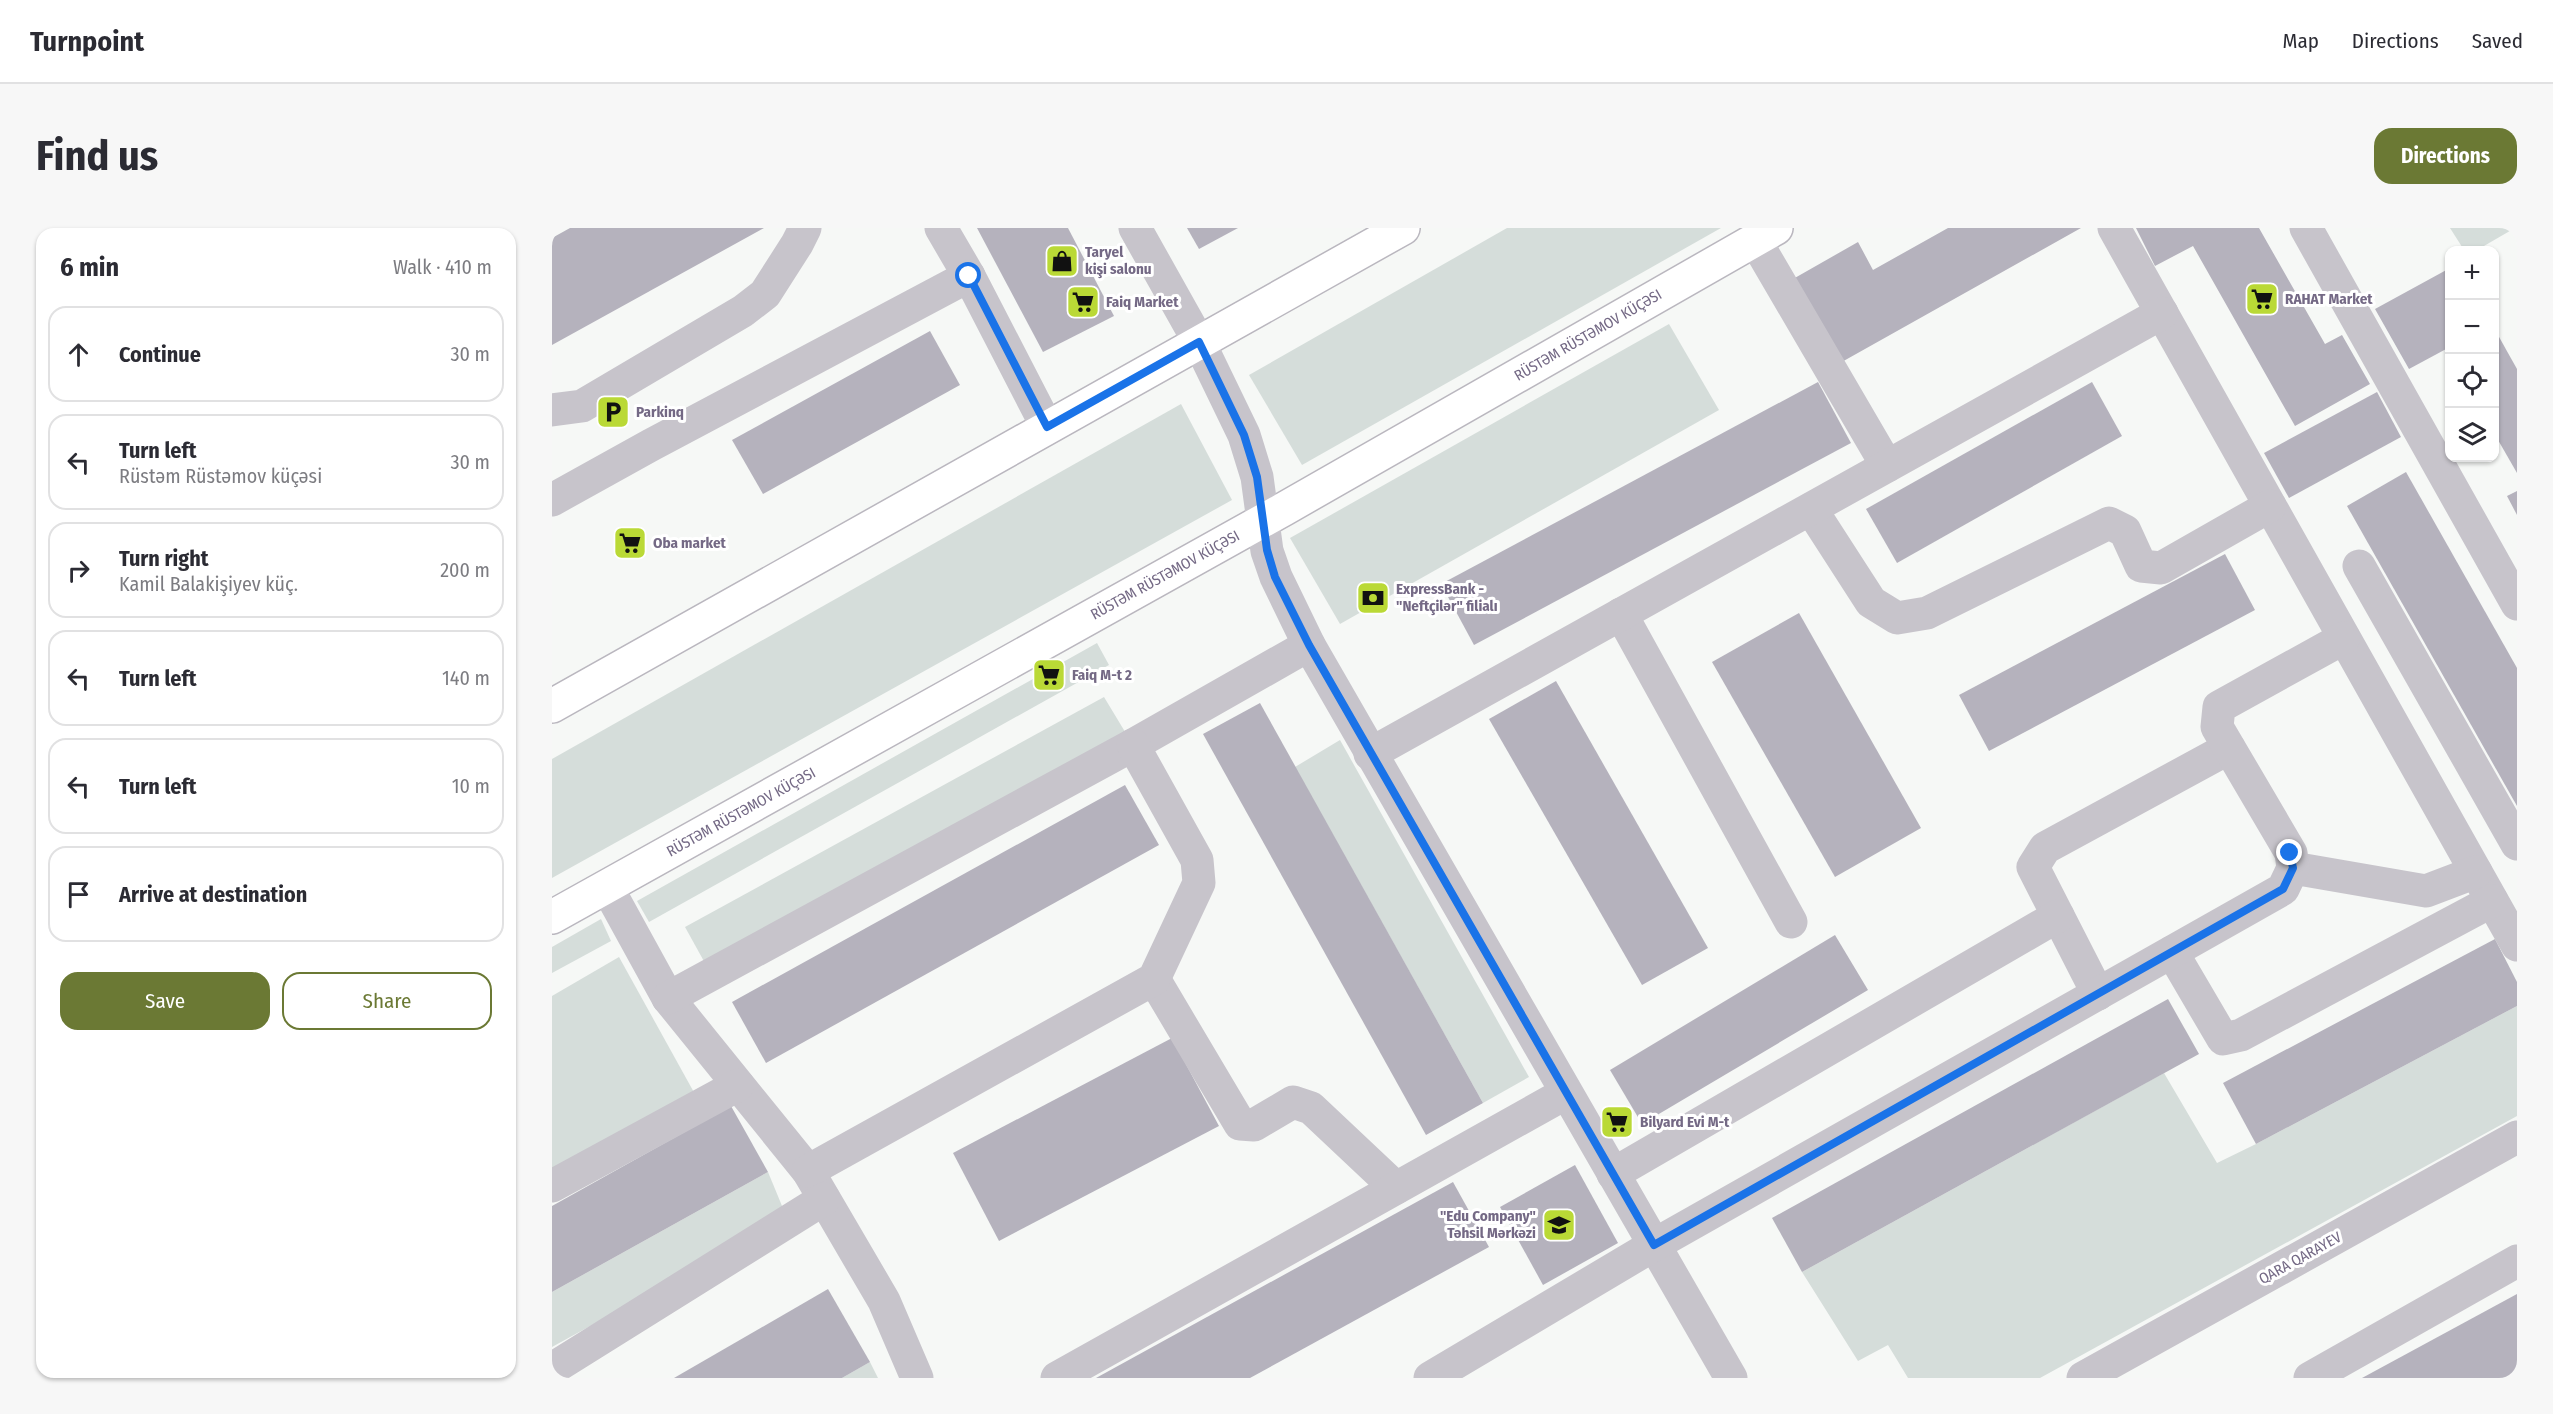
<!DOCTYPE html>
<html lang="en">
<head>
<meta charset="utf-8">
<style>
  body { margin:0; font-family:"Fira Sans Condensed",sans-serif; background:#f7f7f7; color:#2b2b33 }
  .controls { position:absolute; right:18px; top:18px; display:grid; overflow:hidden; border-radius:12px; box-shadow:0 2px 4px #0004 }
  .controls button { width:54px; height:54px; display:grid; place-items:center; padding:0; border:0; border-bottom:2px solid #e1e1e2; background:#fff; color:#2b2b33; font:30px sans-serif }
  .stop { position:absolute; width:18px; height:18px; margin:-14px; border:4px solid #1a73e8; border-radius:50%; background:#fff }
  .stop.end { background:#1a73e8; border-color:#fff; box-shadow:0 2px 6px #0008 }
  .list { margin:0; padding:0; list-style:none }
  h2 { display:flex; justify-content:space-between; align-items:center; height:78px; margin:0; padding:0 24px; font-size:26px }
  h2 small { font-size:20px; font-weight:400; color:#7c7c81 }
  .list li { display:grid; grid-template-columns:39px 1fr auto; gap:18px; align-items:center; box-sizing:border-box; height:96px; margin:0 12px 12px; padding:0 12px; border:2px solid #e1e1e2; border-radius:18px }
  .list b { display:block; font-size:22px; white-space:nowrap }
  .list p { margin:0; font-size:20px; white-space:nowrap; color:#7c7c81 }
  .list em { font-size:20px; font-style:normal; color:#7c7c81 }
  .actions { display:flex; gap:12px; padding:18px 24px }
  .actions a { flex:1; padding:14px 0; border:2px solid #6b7934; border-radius:18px; text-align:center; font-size:21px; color:#6b7934 }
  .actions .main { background:#6b7934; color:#fff }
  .icon { flex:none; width:33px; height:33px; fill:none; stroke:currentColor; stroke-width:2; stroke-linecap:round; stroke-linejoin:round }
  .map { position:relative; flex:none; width:1965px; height:1150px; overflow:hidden; border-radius:18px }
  header { display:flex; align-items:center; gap:36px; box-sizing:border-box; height:84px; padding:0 30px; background:#fff; border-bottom:2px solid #e1e1e2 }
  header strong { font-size:28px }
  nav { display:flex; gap:33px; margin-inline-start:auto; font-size:21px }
  .intro { display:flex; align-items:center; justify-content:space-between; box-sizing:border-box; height:144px; padding:0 36px }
  h1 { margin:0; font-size:42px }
  .button { padding:15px 27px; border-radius:18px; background:#6b7934; color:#fff; font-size:21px; font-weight:700 }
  main { display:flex; gap:36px; padding:0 36px }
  aside { flex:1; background:#fff; border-radius:18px; box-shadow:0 2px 4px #0004 }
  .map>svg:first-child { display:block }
  .green { fill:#d5ddda }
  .building { fill:#b5b2bd }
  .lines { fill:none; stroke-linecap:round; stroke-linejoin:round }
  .major-casing { stroke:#bab7bf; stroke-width:36 }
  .minor { stroke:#c7c4cb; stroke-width:33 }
  .major { stroke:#fff; stroke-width:33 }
  .route { stroke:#1a73e8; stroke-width:8 }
  .labels { text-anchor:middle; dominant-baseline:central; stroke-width:6; stroke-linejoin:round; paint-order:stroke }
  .poi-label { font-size:15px; font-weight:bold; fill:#746985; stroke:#fff; text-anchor:start }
  .street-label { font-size:15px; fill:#746985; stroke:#fff }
</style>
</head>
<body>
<header>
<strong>Turnpoint</strong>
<nav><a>Map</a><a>Directions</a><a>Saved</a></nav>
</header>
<div class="intro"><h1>Find us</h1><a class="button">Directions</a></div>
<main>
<aside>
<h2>6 min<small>Walk · 410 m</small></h2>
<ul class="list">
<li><svg class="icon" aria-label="ahead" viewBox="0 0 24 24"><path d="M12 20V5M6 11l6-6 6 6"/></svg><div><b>Continue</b></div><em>30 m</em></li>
<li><svg class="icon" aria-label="left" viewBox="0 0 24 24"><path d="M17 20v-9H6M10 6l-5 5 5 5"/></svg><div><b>Turn left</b><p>Rüstəm Rüstəmov küçəsi</p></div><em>30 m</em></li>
<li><svg class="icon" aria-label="right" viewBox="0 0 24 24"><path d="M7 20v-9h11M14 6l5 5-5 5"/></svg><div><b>Turn right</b><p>Kamil Balakişiyev küç.</p></div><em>200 m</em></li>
<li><svg class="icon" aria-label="left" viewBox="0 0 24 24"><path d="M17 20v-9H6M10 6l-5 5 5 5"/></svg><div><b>Turn left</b></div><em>140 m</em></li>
<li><svg class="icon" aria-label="left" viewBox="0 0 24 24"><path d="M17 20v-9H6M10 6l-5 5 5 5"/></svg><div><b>Turn left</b></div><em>10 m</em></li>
<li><svg class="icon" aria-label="arrive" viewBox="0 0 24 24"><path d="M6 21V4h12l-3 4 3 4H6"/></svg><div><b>Arrive at destination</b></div></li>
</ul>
<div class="actions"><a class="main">Save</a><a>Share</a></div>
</aside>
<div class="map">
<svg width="1965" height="1150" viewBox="0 0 1965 1150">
  <rect width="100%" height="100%" fill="#f6f8f6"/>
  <!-- green -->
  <g class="green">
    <polygon points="955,0 1169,0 750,237 697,147"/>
    <polygon points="1898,0 1963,0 1925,22 1912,22"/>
    <polygon points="1117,96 1167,182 788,396 738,310"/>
    <polygon points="629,176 680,272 0,650 0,531"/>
    <polygon points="545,415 557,437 97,694 85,673"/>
    <polygon points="552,469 581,517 159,746 133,699"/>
    <polygon points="788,512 977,849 931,875 743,539"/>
    <polygon points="49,691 59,713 0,745 0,719"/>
    <polygon points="67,729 144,868 0,945 0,768"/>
    <polygon points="1965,778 1965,888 1488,1150 1356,1150 1336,1117 1306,1133 1250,1044 1612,845 1665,935 1704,916"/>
    <polygon points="216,944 235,990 0,1119 0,1064"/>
    <polygon points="318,1134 326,1150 290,1150"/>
  </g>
  <!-- building -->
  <g class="building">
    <polygon points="18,0 212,0 0,117 0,10"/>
    <polygon points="425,0 516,0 562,88 491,124"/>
    <polygon points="635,0 686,0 647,21"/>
    <polygon points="1396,0 1529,0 1288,135 1241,51 1306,14 1321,42"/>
    <polygon points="1584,0 1707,0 1773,116 1790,107 1818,156 1743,198 1641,18 1603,38"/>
    <polygon points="1898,40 1898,124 1896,120 1857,141 1823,81"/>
    <polygon points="1942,100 1965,141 1965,245 1942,205"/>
    <polygon points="378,103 408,157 211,266 180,212"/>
    <polygon points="1266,154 1299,215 922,417 889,356"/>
    <polygon points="1540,154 1570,208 1345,335 1314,281"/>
    <polygon points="1825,164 1849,209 1737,270 1712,225"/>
    <polygon points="1854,244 1965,440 1965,578 1795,278"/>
    <polygon points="1965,263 1965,287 1955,268"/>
    <polygon points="1673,326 1703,382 1437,523 1407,467"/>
    <polygon points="1247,385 1369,600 1283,649 1160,434"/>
    <polygon points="1004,453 1156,720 1090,757 937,491"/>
    <polygon points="708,475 931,875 874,907 651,506"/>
    <polygon points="573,557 607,617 214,835 180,774"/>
    <polygon points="1283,707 1316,762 1090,896 1058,842"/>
    <polygon points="1943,711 1965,754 1965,778 1704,916 1671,855"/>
    <polygon points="1616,771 1647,826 1250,1044 1220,990"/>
    <polygon points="620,810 667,898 447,1013 401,925"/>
    <polygon points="179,878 216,944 0,1064 0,978"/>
    <polygon points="1023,937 1066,1015 991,1057 948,979"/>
    <polygon points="901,954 937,1019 698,1150 544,1150"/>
    <polygon points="276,1061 318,1134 290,1150 122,1150"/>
    <polygon points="1965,1066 1965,1150 1810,1150"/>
  </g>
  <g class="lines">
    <defs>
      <g id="major">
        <polyline points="0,478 851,0"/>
        <polyline points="0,689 732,281 1224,0"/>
      </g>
    </defs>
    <!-- major casing -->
    <use href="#major" class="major-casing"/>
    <!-- minor -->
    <g class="minor">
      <polyline points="389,0 417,48 495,199"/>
      <polyline points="583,0 647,114 692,207 705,249 715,323 724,349 757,417 1179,1150"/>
      <polyline points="1562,0 1965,717"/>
      <polyline points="1754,0 1965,376"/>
      <polyline points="1203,12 1335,238"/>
      <polyline points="0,182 30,178 191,83 213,66 245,16 253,0"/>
      <polyline points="0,272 99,217 417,48"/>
      <polyline points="1259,281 1319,374 1345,390 1375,385 1557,295 1573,303 1589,338 1609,340 1718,278"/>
      <polyline points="1807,338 1965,616"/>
      <polyline points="1069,386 1239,694"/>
      <polyline points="818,526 1610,85"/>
      <polyline points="1741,640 1874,663 1924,644"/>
      <polyline points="55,659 116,770 256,943 332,1073 365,1150"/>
      <polyline points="1620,724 1671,811 1689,807 1940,673"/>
      <polyline points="602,751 688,896 702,897 741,874 759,880 844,960"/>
      <polyline points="1546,766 1481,639 1493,620 1677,520"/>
      <polyline points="116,770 581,517 757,417"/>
      <polyline points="256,943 602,751 647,655 645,632 581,517"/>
      <polyline points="1061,946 1506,688"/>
      <polyline points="0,958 186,857"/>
      <polyline points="0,1141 272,971"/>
      <polyline points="505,1150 1014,865"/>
      <polyline points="878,1150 1102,1017 1731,661 1741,640 1739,625 1665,499 1667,479 1792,410"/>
      <polyline points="1531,1150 1965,909"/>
      <polyline points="1758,1150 1965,1033"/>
    </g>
    <!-- major -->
    <use href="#major" class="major"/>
  </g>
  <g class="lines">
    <!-- route -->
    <polyline class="route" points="417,48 495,199 647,114 692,207 705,249 715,322 723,349 757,417 1102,1017 1731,661 1741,640 1738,625"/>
  </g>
  <!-- icons -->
  <defs>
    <symbol id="shop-square" viewBox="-11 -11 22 22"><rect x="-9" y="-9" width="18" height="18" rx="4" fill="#bad936" stroke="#fff"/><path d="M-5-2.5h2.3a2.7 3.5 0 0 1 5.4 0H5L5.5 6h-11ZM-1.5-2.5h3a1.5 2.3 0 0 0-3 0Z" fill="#111"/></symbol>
    <symbol id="supermarket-square" viewBox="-11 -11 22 22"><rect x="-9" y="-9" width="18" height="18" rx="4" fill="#bad936" stroke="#fff"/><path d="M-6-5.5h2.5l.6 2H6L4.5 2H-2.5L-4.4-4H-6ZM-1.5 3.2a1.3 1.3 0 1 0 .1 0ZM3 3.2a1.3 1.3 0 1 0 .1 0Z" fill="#111"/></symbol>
    <symbol id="parking-square" viewBox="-11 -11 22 22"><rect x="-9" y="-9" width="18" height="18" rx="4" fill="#bad936" stroke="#fff"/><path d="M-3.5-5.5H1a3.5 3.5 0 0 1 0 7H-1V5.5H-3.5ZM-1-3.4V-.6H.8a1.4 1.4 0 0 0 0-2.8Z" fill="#111"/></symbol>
    <symbol id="bank-square" viewBox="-11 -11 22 22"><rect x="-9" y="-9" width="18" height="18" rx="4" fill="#bad936" stroke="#fff"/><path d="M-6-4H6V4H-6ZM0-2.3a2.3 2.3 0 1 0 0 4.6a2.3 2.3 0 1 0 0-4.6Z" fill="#111"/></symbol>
    <symbol id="school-square" viewBox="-11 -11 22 22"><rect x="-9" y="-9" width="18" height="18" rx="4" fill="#bad936" stroke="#fff"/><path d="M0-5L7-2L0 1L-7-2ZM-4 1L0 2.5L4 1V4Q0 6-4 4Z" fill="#111"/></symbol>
  </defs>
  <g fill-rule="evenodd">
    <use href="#shop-square" x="491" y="14" width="38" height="38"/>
    <use href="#supermarket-square" x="1691" y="52" width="38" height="38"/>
    <use href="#supermarket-square" x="512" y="55" width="38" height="38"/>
    <use href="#parking-square" x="42" y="165" width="38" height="38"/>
    <use href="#supermarket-square" x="59" y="296" width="38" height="38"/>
    <use href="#bank-square" x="802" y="351" width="38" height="38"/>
    <use href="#supermarket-square" x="478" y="428" width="38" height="38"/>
    <use href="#supermarket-square" x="1046" y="875" width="38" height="38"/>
    <use href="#school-square" x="988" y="978" width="38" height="38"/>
  </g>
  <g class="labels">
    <!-- poi labels -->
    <g class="poi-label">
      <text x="533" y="24">Taryel<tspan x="533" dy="17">kişi salonu</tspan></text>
      <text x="1733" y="71">RAHAT Market</text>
      <text x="554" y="74">Faiq Market</text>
      <text x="84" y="184">Parkinq</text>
      <text x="101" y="315">Oba market</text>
      <text x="844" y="361">ExpressBank -<tspan x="844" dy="17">"Neftçilər" filialı</tspan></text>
      <text x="520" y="447">Faiq M-t 2</text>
      <text x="1088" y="894">Bilyard Evi M-t</text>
      <text x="984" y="988" text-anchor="end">"Edu Company"<tspan x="984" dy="17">Təhsil Mərkəzi</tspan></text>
    </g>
    <!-- street labels -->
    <g class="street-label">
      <text transform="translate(1036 107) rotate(-30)">RÜSTƏM RÜSTƏMOV KÜÇƏSI</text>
      <text transform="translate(613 347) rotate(-29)">RÜSTƏM RÜSTƏMOV KÜÇƏSI</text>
      <text transform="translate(189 584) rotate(-29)">RÜSTƏM RÜSTƏMOV KÜÇƏSI</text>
      <text transform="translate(1748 1030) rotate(-29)">QARA QARAYEV</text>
    </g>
  </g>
</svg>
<div class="controls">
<button>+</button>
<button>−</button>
<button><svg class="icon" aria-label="locate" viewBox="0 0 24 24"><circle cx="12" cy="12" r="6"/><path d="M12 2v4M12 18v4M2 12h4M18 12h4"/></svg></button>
<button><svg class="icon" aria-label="layers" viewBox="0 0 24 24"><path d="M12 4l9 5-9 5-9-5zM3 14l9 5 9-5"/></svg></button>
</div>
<div class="stop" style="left:417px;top:48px"></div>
<div class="stop end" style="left:1738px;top:625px"></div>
</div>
</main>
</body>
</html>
